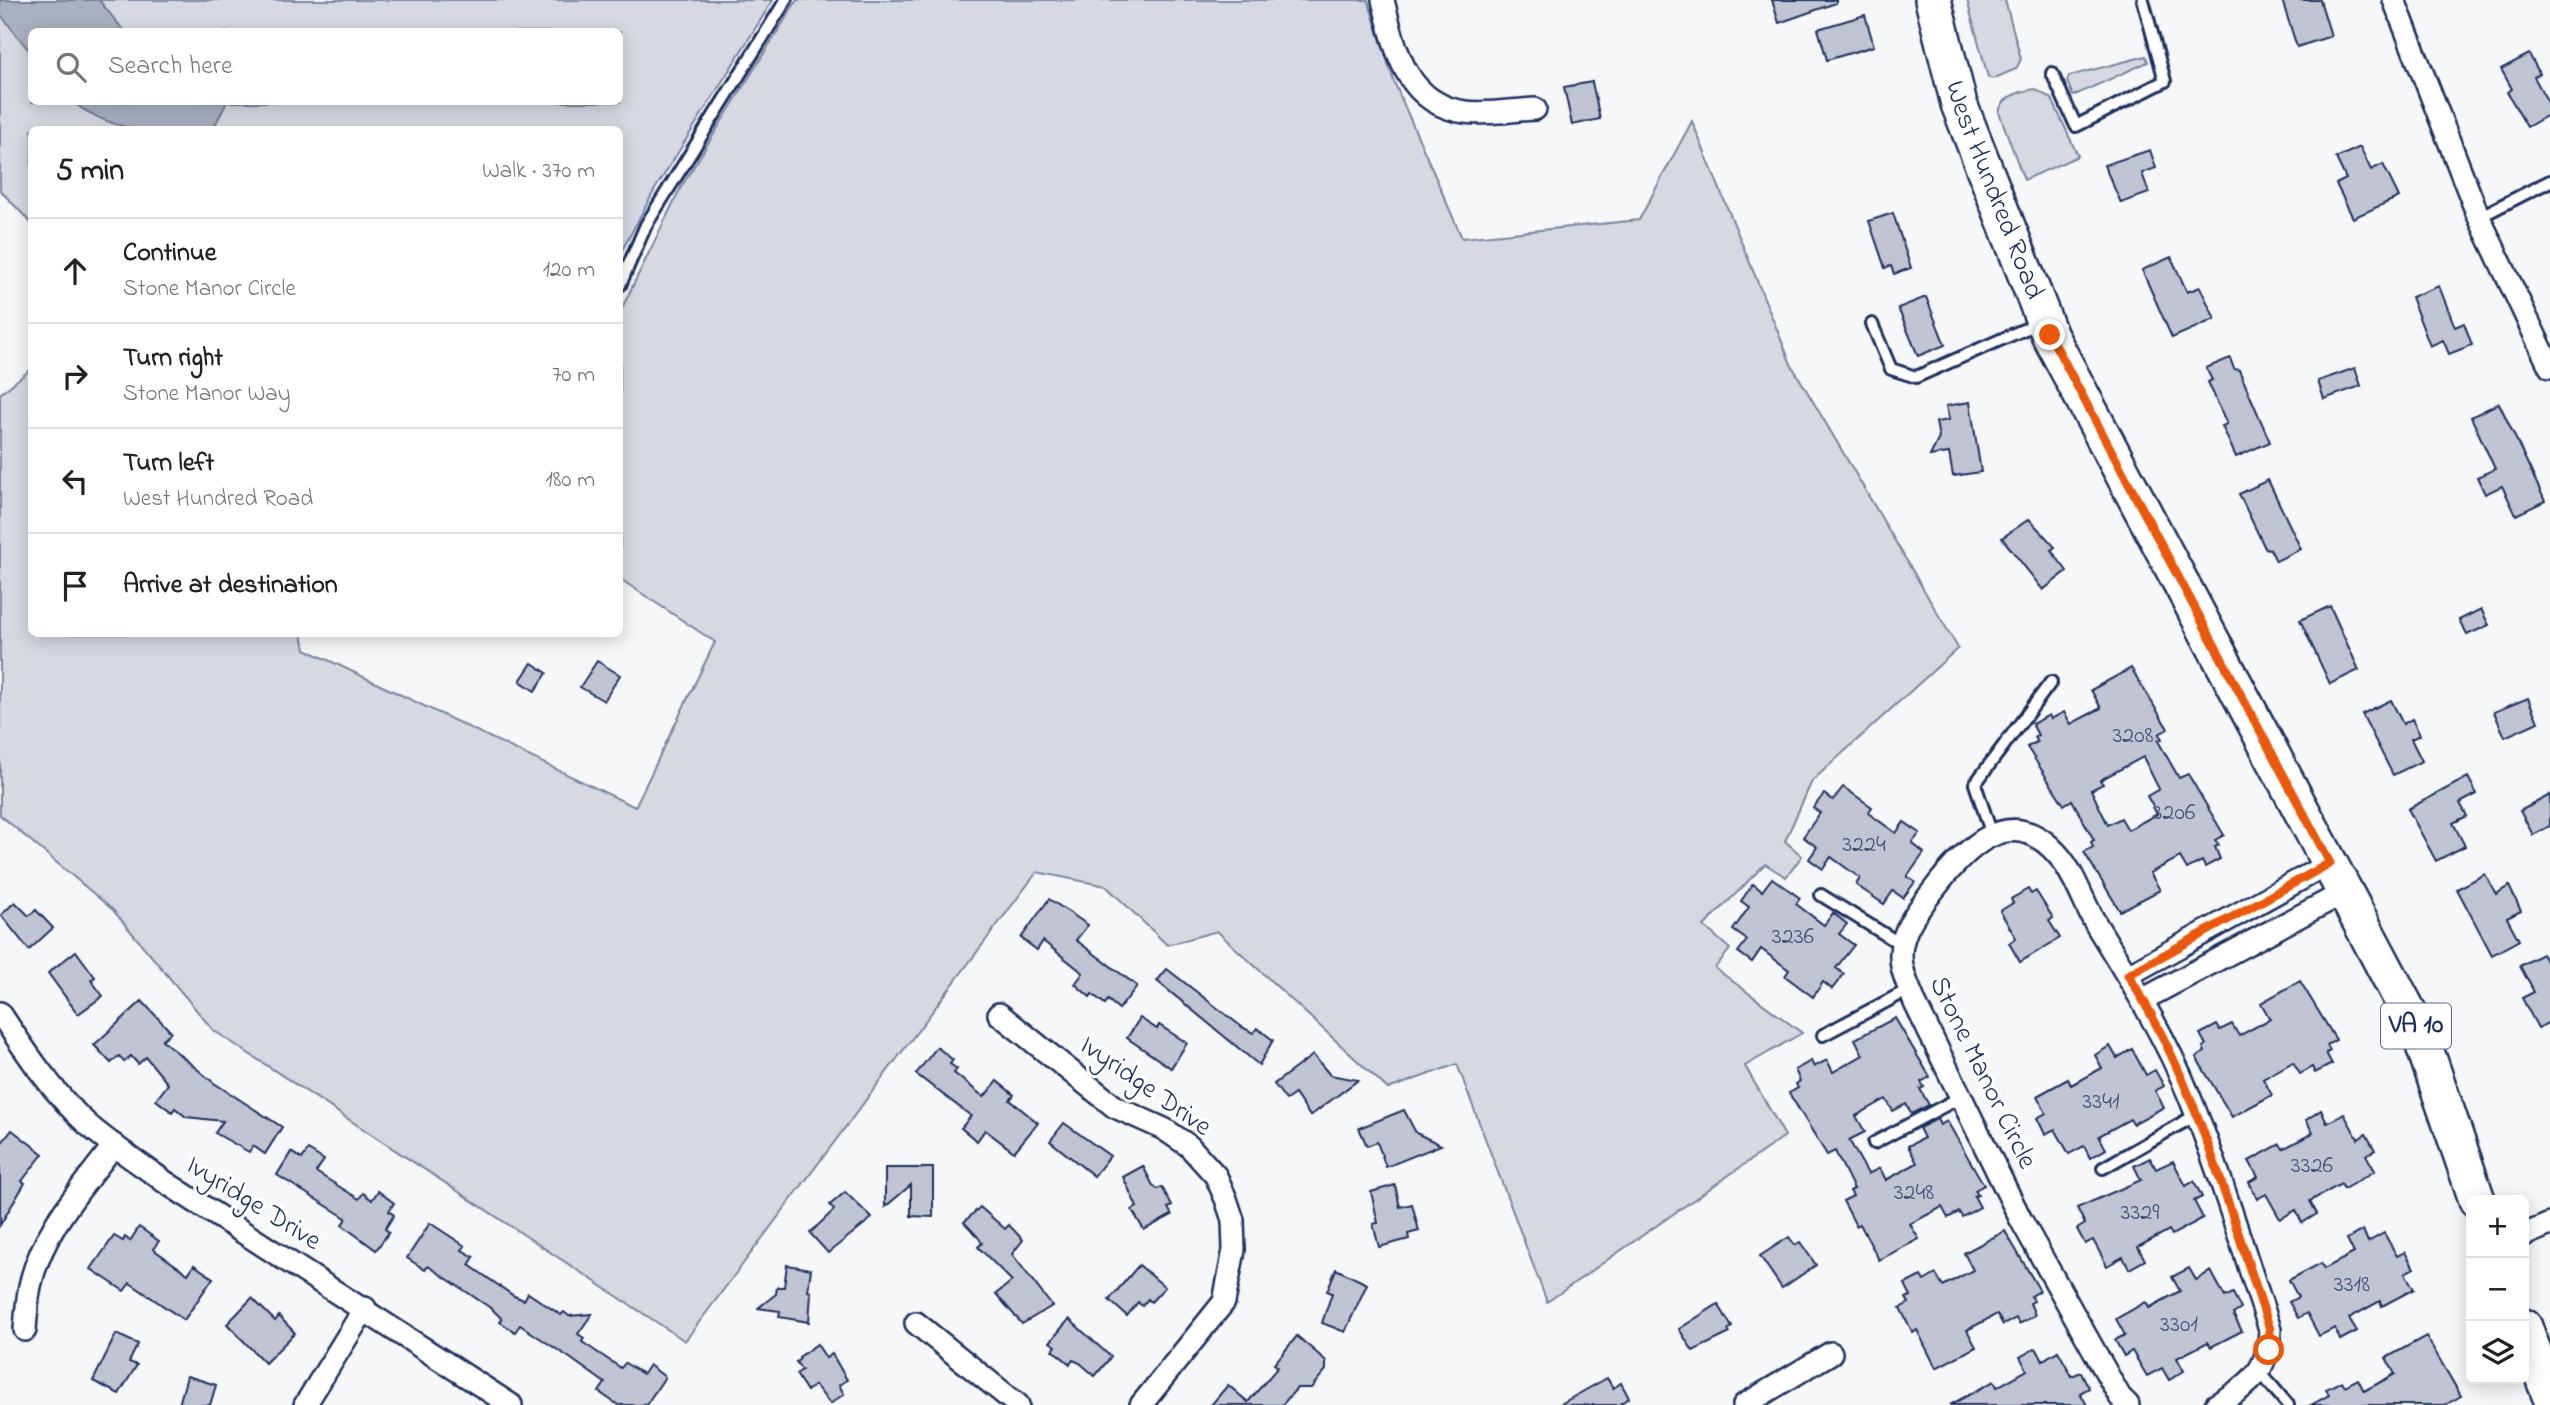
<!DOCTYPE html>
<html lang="en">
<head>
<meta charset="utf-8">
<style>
  body { margin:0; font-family:"Indie Flower",sans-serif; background:#f2f2f2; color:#222 }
  .controls { position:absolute; right:21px; bottom:21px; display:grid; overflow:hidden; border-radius:10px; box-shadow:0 4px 18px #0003 }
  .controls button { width:63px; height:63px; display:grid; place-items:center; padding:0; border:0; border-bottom:2px solid #e0e0e0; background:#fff; color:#222; font:35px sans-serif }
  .stop { position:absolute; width:21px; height:21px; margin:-16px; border:5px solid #ea580c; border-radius:50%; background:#fff }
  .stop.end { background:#ea580c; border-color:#fff; box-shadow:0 2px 7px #0008 }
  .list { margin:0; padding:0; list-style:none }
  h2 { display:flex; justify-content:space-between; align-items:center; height:91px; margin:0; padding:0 28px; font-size:30px }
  h2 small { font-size:23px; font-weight:400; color:#767676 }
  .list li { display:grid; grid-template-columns:46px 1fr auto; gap:21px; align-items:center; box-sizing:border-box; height:105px; padding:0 28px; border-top:2px solid #e0e0e0 }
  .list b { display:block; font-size:26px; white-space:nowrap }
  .list p { margin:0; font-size:23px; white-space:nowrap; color:#767676 }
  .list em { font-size:23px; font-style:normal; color:#767676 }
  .icon { flex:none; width:38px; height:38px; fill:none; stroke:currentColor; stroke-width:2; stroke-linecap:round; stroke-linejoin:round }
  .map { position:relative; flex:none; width:2550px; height:1405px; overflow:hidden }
  .search { position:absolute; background:#fff; box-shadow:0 4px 18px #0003; left:28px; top:28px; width:595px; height:77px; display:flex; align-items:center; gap:18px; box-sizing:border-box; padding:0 24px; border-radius:10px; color:#767676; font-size:26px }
  .panel { position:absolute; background:#fff; box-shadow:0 4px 18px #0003; left:28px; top:126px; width:595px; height:511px; border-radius:10px }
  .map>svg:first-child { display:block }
  .green { fill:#d6d9e2; stroke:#7884a0; stroke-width:2; fill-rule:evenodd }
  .water { fill:#a9b0c1; stroke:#707c99; stroke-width:2 }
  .building { fill:#c0c4d3; stroke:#1b2f5e; stroke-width:2; fill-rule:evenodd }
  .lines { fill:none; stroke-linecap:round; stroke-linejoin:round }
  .lane-casing { stroke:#1b2f5e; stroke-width:16 }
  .street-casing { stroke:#1b2f5e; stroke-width:26 }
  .primary-casing { stroke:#1b2f5e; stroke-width:40 }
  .lane { stroke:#fff; stroke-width:10 }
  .street { stroke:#fff; stroke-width:21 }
  .primary { stroke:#fff; stroke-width:35 }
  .route { stroke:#ea580c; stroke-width:9 }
  .labels { text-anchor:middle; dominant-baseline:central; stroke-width:6; stroke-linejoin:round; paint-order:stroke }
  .number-label { font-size:24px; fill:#44547b }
  .shield { fill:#fff; stroke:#5f6d8e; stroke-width:2 }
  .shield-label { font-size:26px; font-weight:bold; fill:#1b2f5e }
  .street-label { font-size:28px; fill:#1b2f5e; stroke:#fff }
</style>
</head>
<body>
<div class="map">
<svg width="2550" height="1405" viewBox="0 0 2550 1405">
  <rect width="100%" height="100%" fill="#f6f7f9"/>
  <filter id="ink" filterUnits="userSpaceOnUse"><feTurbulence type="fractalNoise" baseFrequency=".0143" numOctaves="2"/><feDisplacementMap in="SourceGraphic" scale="14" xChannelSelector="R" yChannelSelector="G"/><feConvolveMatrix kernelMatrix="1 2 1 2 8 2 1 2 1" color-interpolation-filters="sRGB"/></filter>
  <g filter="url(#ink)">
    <!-- green -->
    <g class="green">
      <path d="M0,0H773L654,191L620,254V130H32L31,223L0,190ZM32,32H620V102H32Z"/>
      <polygon points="797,0 1368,0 1394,82 1462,238 1639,220 1692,121 1791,364 1958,648 1812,781 1785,841 1802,856 1786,877 1765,864 1704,926 1730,949 1715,968 1802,1033 1745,1066 1785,1136 1547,1302 1457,1064 1388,1089 1217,931 1167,945 1106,886 1037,872 685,1341 213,1030 113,910 0,815 0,394 31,369 32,634 302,634 305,649 635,807 715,642 620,579 620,312 681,187"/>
      <polygon points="1967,0 2005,0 2021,59 2016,69 1993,79 1988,77"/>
      <polygon points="2146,56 2148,62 2073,96 2067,81 2069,76"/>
      <path d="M2035,89L2052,99L2078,156L2024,180L1999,112C2002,96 2021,91 2035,89Z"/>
    </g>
    <!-- water -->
    <g class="water">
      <polygon points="0,0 99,0 124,31 32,32 31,53 0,14"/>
      <path d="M72,102H225L226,104L213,129C155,130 121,137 72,102Z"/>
    </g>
    <!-- building -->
    <g class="building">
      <polygon points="1772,0 1836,0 1836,3 1779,23"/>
      <polygon points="2282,0 2320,0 2331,36 2297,47"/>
      <polygon points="1865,15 1874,46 1827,60 1818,29"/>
      <polygon points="2529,54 2540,74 2534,77 2550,106 2550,114 2527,127 2507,92 2512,89 2501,69"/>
      <polygon points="1592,82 1600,119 1572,125 1564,87"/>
      <polygon points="2360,147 2371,170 2383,164 2399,197 2353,218 2336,184 2346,179 2336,158"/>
      <polygon points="2150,150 2156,168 2142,173 2149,193 2121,203 2104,165"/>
      <polygon points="1893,213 1911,268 1894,274 1891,266 1885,268 1869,221"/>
      <polygon points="2171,257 2187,292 2200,287 2215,319 2172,338 2142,270"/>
      <polygon points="2439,286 2455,327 2464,323 2472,345 2449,354 2443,340 2430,346 2411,297"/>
      <polygon points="1926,297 1945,345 1918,356 1898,308"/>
      <polygon points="2230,358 2234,369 2239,370 2270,442 2236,457 2222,426 2227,424 2208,382 2212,380 2206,368"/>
      <polygon points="2355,368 2361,386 2324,399 2318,381"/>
      <polygon points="1970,402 1981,472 1953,476 1949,453 1930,456 1939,438 1936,422 1949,420 1946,406"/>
      <polygon points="2499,403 2545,501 2516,515 2502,486 2485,494 2477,477 2495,469 2471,417"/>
      <polygon points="2268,480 2301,549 2276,561 2270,549 2265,548 2239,494"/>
      <polygon points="2029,519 2055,547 2051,550 2067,571 2043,590 2002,538"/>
      <polygon points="2330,606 2359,670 2330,684 2300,620"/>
      <polygon points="2481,609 2489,625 2467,635 2459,620"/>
      <polygon points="597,661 620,675 604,701 580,687"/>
      <polygon points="532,663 547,673 535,691 520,681"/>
      <path d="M2131,668L2168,729L2159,734L2162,739L2158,741L2179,778L2188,774L2224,835L2215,840L2219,845L2215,847L2220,859L2205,867L2202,861L2187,869L2180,857L2150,873L2160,890L2120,911L2084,852L2093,847L2091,842L2094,840L2072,800L2064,805L2027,747L2037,742L2034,737L2038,735L2032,724L2049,715L2051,719L2064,712L2071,724L2101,708L2091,690ZM2143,757L2159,789L2147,796L2157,814L2128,830L2121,818L2108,825L2091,790L2103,784L2100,780Z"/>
      <polygon points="2528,698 2538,722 2505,737 2494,712"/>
      <polygon points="2391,700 2403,724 2412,719 2420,735 2411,739 2422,761 2393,775 2362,714"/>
      <polygon points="2468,777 2477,794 2460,803 2467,816 2453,823 2465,846 2436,861 2408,809"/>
      <polygon points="1843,787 1872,807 1868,813 1896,833 1904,822 1920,833 1912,843 1924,853 1907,877 1915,882 1903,898 1893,891 1884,904 1856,885 1860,878 1831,857 1823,869 1809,859 1817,847 1803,837 1820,813 1813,808 1824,794 1833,800"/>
      <polygon points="2550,795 2550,826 2533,835 2520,811"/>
      <polygon points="2485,874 2496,894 2509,886 2521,911 2507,918 2519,940 2492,955 2457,889"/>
      <polygon points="1772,878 1800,898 1796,904 1824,925 1833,913 1847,924 1839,934 1854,945 1836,968 1844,974 1832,989 1823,982 1813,997 1785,976 1789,970 1761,949 1752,962 1738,952 1747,940 1733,930 1749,907 1741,901 1753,884 1762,891"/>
      <polygon points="2028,889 2031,894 2036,891 2053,918 2049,921 2060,938 2020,962 2009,943 2016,938 2000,911 2013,903 2011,899"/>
      <polygon points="1049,899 1088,925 1076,940 1137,986 1119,1009 1108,1000 1105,1004 1092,994 1090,997 1075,984 1083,973 1043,941 1037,950 1021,938"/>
      <polygon points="15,902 29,916 36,910 53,928 29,950 1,915"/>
      <polygon points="76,951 95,977 91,980 103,996 78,1014 48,973"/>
      <polygon points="2542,954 2550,968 2550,1022 2538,1028 2522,998 2534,992 2520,966"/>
      <polygon points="1167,969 1242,1027 1253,1033 1257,1028 1273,1040 1259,1065 1157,981"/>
      <polygon points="2300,981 2336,1040 2327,1045 2330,1051 2326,1053 2332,1064 2315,1073 2312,1067 2300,1074 2293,1062 2263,1079 2272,1095 2232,1117 2196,1057 2205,1052 2203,1047 2206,1045 2200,1034 2217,1025 2220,1030 2232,1024 2239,1036 2270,1019 2261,1003"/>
      <polygon points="142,1001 171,1032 162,1040 214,1083 282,1127 265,1154 253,1146 249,1152 215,1133 223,1121 186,1117 175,1108 172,1112 156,1100 168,1084 146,1057 138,1064 131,1056 124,1062 119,1056 111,1063 94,1045"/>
      <polygon points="1140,1018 1157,1029 1159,1025 1187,1043 1171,1068 1127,1038"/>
      <polygon points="1895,1018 1930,1077 1921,1082 1924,1087 1920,1089 1929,1105 1911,1114 1906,1104 1893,1111 1886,1099 1856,1116 1865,1132 1849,1140 1868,1174 1880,1168 1886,1180 1917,1163 1908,1146 1924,1138 1919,1128 1937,1119 1940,1125 1947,1121 1984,1185 1975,1190 1978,1195 1974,1196 1980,1207 1962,1217 1959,1212 1948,1218 1942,1207 1910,1224 1919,1239 1879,1260 1860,1224 1856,1226 1843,1201 1853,1196 1850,1191 1854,1189 1835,1151 1827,1155 1789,1093 1798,1088 1796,1084 1800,1081 1795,1070 1811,1061 1814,1067 1827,1060 1833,1072 1863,1055 1855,1039"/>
      <polygon points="2110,1046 2117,1058 2132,1049 2146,1075 2155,1070 2164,1086 2155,1091 2164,1107 2133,1124 2130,1119 2099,1136 2106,1149 2090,1158 2084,1146 2069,1154 2055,1129 2045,1134 2037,1118 2046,1113 2037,1096 2068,1079 2071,1085 2102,1068 2095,1055"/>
      <polygon points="937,1047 953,1060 950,1064 957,1069 954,1073 984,1097 997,1081 1014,1095 1010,1100 1038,1123 1014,1152 985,1130 977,1141 961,1128 971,1116 916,1074"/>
      <polygon points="1313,1055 1330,1075 1358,1080 1310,1116 1295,1094 1286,1100 1274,1084"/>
      <polygon points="1404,1110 1416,1133 1441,1145 1386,1167 1377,1142 1367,1146 1359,1128"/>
      <polygon points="2321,1110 2327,1123 2344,1114 2358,1139 2366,1134 2375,1150 2366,1155 2375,1171 2344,1189 2341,1184 2310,1201 2317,1214 2302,1223 2296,1210 2280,1219 2266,1194 2257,1199 2249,1182 2258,1177 2249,1161 2280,1144 2283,1149 2313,1133 2306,1120"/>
      <polygon points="1064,1123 1110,1156 1094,1176 1050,1141"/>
      <polygon points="12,1130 43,1154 22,1181 25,1183 0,1225 0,1145"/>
      <polygon points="308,1150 324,1160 316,1172 359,1199 363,1193 372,1200 378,1191 394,1203 389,1211 394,1215 385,1229 389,1232 376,1250 342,1225 346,1218 277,1175 291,1152 302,1159"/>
      <polygon points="2150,1158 2156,1169 2173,1161 2186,1186 2194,1181 2202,1197 2194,1201 2203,1218 2172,1235 2169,1230 2138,1247 2145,1260 2129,1269 2123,1257 2107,1266 2093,1240 2085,1244 2077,1229 2085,1224 2077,1208 2141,1180 2134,1166"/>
      <polygon points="1143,1166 1152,1184 1157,1189 1162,1187 1172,1206 1168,1208 1172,1215 1144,1230 1132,1210 1137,1207 1123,1177"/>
      <polygon points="885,1168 933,1168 933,1217 911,1216 911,1185 885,1207"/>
      <polygon points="1395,1185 1400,1207 1412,1204 1419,1231 1408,1234 1409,1239 1379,1247 1373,1224 1378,1223 1371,1192"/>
      <polygon points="845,1192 872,1218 828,1253 810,1233 834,1210 830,1205"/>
      <polygon points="980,1207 1005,1229 1009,1225 1023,1240 1012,1254 1052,1306 1022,1324 996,1294 1012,1281 978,1247 982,1243 978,1237 964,1222"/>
      <polygon points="430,1223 465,1246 462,1250 474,1257 469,1265 514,1296 524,1300 528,1293 561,1315 564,1312 569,1316 592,1314 578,1334 584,1338 582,1342 621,1368 625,1363 643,1374 649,1365 665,1377 646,1405 618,1405 599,1392 605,1383 570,1358 520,1325 515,1332 500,1322 502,1319 492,1309 428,1266 425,1270 407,1258"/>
      <polygon points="139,1227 159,1241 153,1249 188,1274 194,1265 213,1278 184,1320 130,1283 124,1291 91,1269 114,1236 123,1241 125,1237 130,1241"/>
      <polygon points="2363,1230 2368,1242 2384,1233 2397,1256 2405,1252 2414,1268 2405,1273 2414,1289 2382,1306 2380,1301 2349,1318 2357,1331 2340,1340 2335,1328 2319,1336 2307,1313 2298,1318 2289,1302 2298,1297 2289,1280 2321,1263 2324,1269 2354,1253 2347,1239"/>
      <polygon points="2005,1231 2040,1291 2031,1296 2034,1301 2030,1303 2035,1315 2019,1324 2016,1318 2003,1325 1997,1314 1967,1330 1976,1347 1936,1368 1917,1330 1913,1333 1900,1308 1909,1303 1906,1298 1911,1296 1905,1284 1921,1276 1924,1281 1936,1274 1943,1286 1973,1270 1964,1253"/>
      <polygon points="1789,1237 1795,1245 1800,1242 1816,1265 1782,1288 1760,1256"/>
      <polygon points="787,1265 811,1269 808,1291 811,1292 809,1322 779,1317 780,1311 758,1308 776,1294 777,1287 784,1287"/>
      <polygon points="1139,1265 1165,1287 1151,1302 1148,1299 1142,1306 1138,1302 1127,1316 1109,1300"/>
      <polygon points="2189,1268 2196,1280 2211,1271 2225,1297 2233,1293 2241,1309 2233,1314 2242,1331 2211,1347 2208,1342 2177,1358 2184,1371 2169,1380 2162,1368 2147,1376 2132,1351 2124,1356 2115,1340 2125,1335 2116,1319 2146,1302 2149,1308 2180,1291 2172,1277"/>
      <polygon points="1336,1269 1367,1284 1345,1332 1322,1323 1332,1293 1327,1291"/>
      <polygon points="252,1298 275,1321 279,1316 295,1333 265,1363 227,1324"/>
      <polygon points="1718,1304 1732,1327 1728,1330 1730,1333 1693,1351 1679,1329"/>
      <polygon points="1069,1319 1111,1357 1095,1376 1080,1363 1073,1360 1070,1364 1053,1350 1056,1346 1050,1342"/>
      <polygon points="116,1334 138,1344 129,1362 137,1365 119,1394 93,1381"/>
      <polygon points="1297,1336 1326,1361 1326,1370 1311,1388 1297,1388 1282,1405 1211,1405 1228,1385 1248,1402 1278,1367 1274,1364"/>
      <polygon points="2426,1336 2461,1396 2445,1405 2311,1405 2329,1395 2326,1389 2342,1381 2345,1386 2358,1379 2364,1391 2395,1374 2386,1358"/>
      <polygon points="817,1344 826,1358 832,1354 847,1380 839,1385 844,1394 830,1404 815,1385 807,1391 796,1374 802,1370 796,1362 800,1359 799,1357"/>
      <polygon points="2036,1348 2043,1360 2058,1351 2072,1376 2081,1372 2089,1388 2080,1393 2087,1405 1950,1405 1994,1381 1997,1387 2027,1370 2020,1357"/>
      <polygon points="187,1376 216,1385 210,1405 179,1405"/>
      <polygon points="1607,1378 1613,1388 1621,1383 1629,1398 1621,1403 1623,1405 1559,1405"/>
    </g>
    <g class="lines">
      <defs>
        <g id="lane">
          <polyline points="2052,73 2076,126 2165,81 2143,0"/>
          <polyline points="2479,217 2550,181"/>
          <polyline points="620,285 646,225 786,0"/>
          <polyline points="1872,324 1891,369 1916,377 2041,322"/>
          <polyline points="1992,835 1975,784 2051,682"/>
          <polyline points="1821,895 1902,945"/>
          <polyline points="1823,1035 1910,989"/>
          <polyline points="1874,1143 1961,1097"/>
          <polyline points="2103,1168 2196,1115"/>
          <polyline points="2260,1372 2288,1405"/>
        </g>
        <g id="street">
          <path d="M1383,0C1395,49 1406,104 1465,112C1487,115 1513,110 1535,109"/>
          <polyline points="2394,0 2477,213 2550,367"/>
          <polyline points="2128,975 2330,863"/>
          <polyline points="2142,1000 2345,892"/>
          <path d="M0,1013C26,1052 52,1092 87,1124C111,1145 139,1163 165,1182L511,1405"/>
          <polyline points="999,1014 1115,1107 1164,1129 1189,1146 1216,1176 1226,1199 1233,1220 1234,1250 1224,1302 1141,1405"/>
          <polyline points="2524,1235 2550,1224"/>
          <polyline points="916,1323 1018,1405"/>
          <path d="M25,1330C26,1316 27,1300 30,1286C42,1231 81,1189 114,1145"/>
          <polyline points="305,1405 365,1308"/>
          <polyline points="1744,1405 1831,1353"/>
          <path d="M2128,1405L2120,1397L2021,1220L1915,1003C1909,987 1900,970 1901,953C1902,929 1918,910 1932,892C1963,851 2010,798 2059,856C2076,876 2083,903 2097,926C2130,980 2164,1034 2188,1093C2220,1170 2243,1251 2270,1329C2268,1373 2251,1383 2216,1405"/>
        </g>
        <g id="primary">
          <path id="s1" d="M1933,0L1959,104L2050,336L2420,1034L2477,1200"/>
          <polyline points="2524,1327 2550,1395"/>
        </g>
      </defs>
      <!-- lane casing -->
      <use href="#lane" class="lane-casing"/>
      <!-- street casing -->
      <use href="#street" class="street-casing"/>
      <!-- primary casing -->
      <use href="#primary" class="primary-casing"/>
      <!-- lane -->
      <use href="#lane" class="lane"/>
      <!-- street -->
      <use href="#street" class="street"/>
      <!-- primary -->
      <use href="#primary" class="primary"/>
    </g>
  </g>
  <g class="lines" filter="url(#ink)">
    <!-- route -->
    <path class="route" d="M2050,335L2330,863L2128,975C2196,1082 2229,1210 2270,1329L2269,1350"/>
  </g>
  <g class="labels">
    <!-- number labels -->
    <g class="number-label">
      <text x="2133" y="736">3208</text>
      <text x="2174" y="813">3206</text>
      <text x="1864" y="845">3224</text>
      <text x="1793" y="937">3236</text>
      <text x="2101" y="1102">3341</text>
      <text x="2312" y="1166">3326</text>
      <text x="1914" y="1193">3248</text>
      <text x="2140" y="1213">3329</text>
      <text x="2352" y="1285">3318</text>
      <text x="2179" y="1325">3301</text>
    </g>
    <!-- shield labels -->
    <rect class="shield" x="2381" y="1003.5" width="70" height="45" rx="5"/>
    <g class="shield-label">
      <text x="2416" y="1026">VA 10</text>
    </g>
    <!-- street labels -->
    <g class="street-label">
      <text stroke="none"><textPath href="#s1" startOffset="200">West Hundred Road</textPath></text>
      <text transform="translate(1982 1073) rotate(64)">Stone Manor Circle</text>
      <text transform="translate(1145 1087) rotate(35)">Ivyridge Drive</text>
      <text transform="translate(253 1204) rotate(32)">Ivyridge Drive</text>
    </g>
  </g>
</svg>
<div class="controls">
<button>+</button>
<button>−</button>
<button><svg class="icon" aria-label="layers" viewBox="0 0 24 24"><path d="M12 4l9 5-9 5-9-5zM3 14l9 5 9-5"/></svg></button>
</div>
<div class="stop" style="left:2269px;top:1350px"></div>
<div class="stop end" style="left:2050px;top:335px"></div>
<div class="search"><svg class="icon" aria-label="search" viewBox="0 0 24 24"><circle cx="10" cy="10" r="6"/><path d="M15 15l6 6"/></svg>Search here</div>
<section class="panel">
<h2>5 min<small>Walk · 370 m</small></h2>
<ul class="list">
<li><svg class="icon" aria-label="ahead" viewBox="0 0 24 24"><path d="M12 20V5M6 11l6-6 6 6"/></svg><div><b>Continue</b><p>Stone Manor Circle</p></div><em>120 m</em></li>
<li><svg class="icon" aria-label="right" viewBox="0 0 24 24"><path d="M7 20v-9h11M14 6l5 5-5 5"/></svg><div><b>Turn right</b><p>Stone Manor Way</p></div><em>70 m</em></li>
<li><svg class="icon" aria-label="left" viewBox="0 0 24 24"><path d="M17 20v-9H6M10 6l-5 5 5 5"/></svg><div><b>Turn left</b><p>West Hundred Road</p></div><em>180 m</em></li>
<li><svg class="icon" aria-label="arrive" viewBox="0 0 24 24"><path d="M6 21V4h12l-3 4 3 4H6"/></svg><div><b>Arrive at destination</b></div></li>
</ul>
</section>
</div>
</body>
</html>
